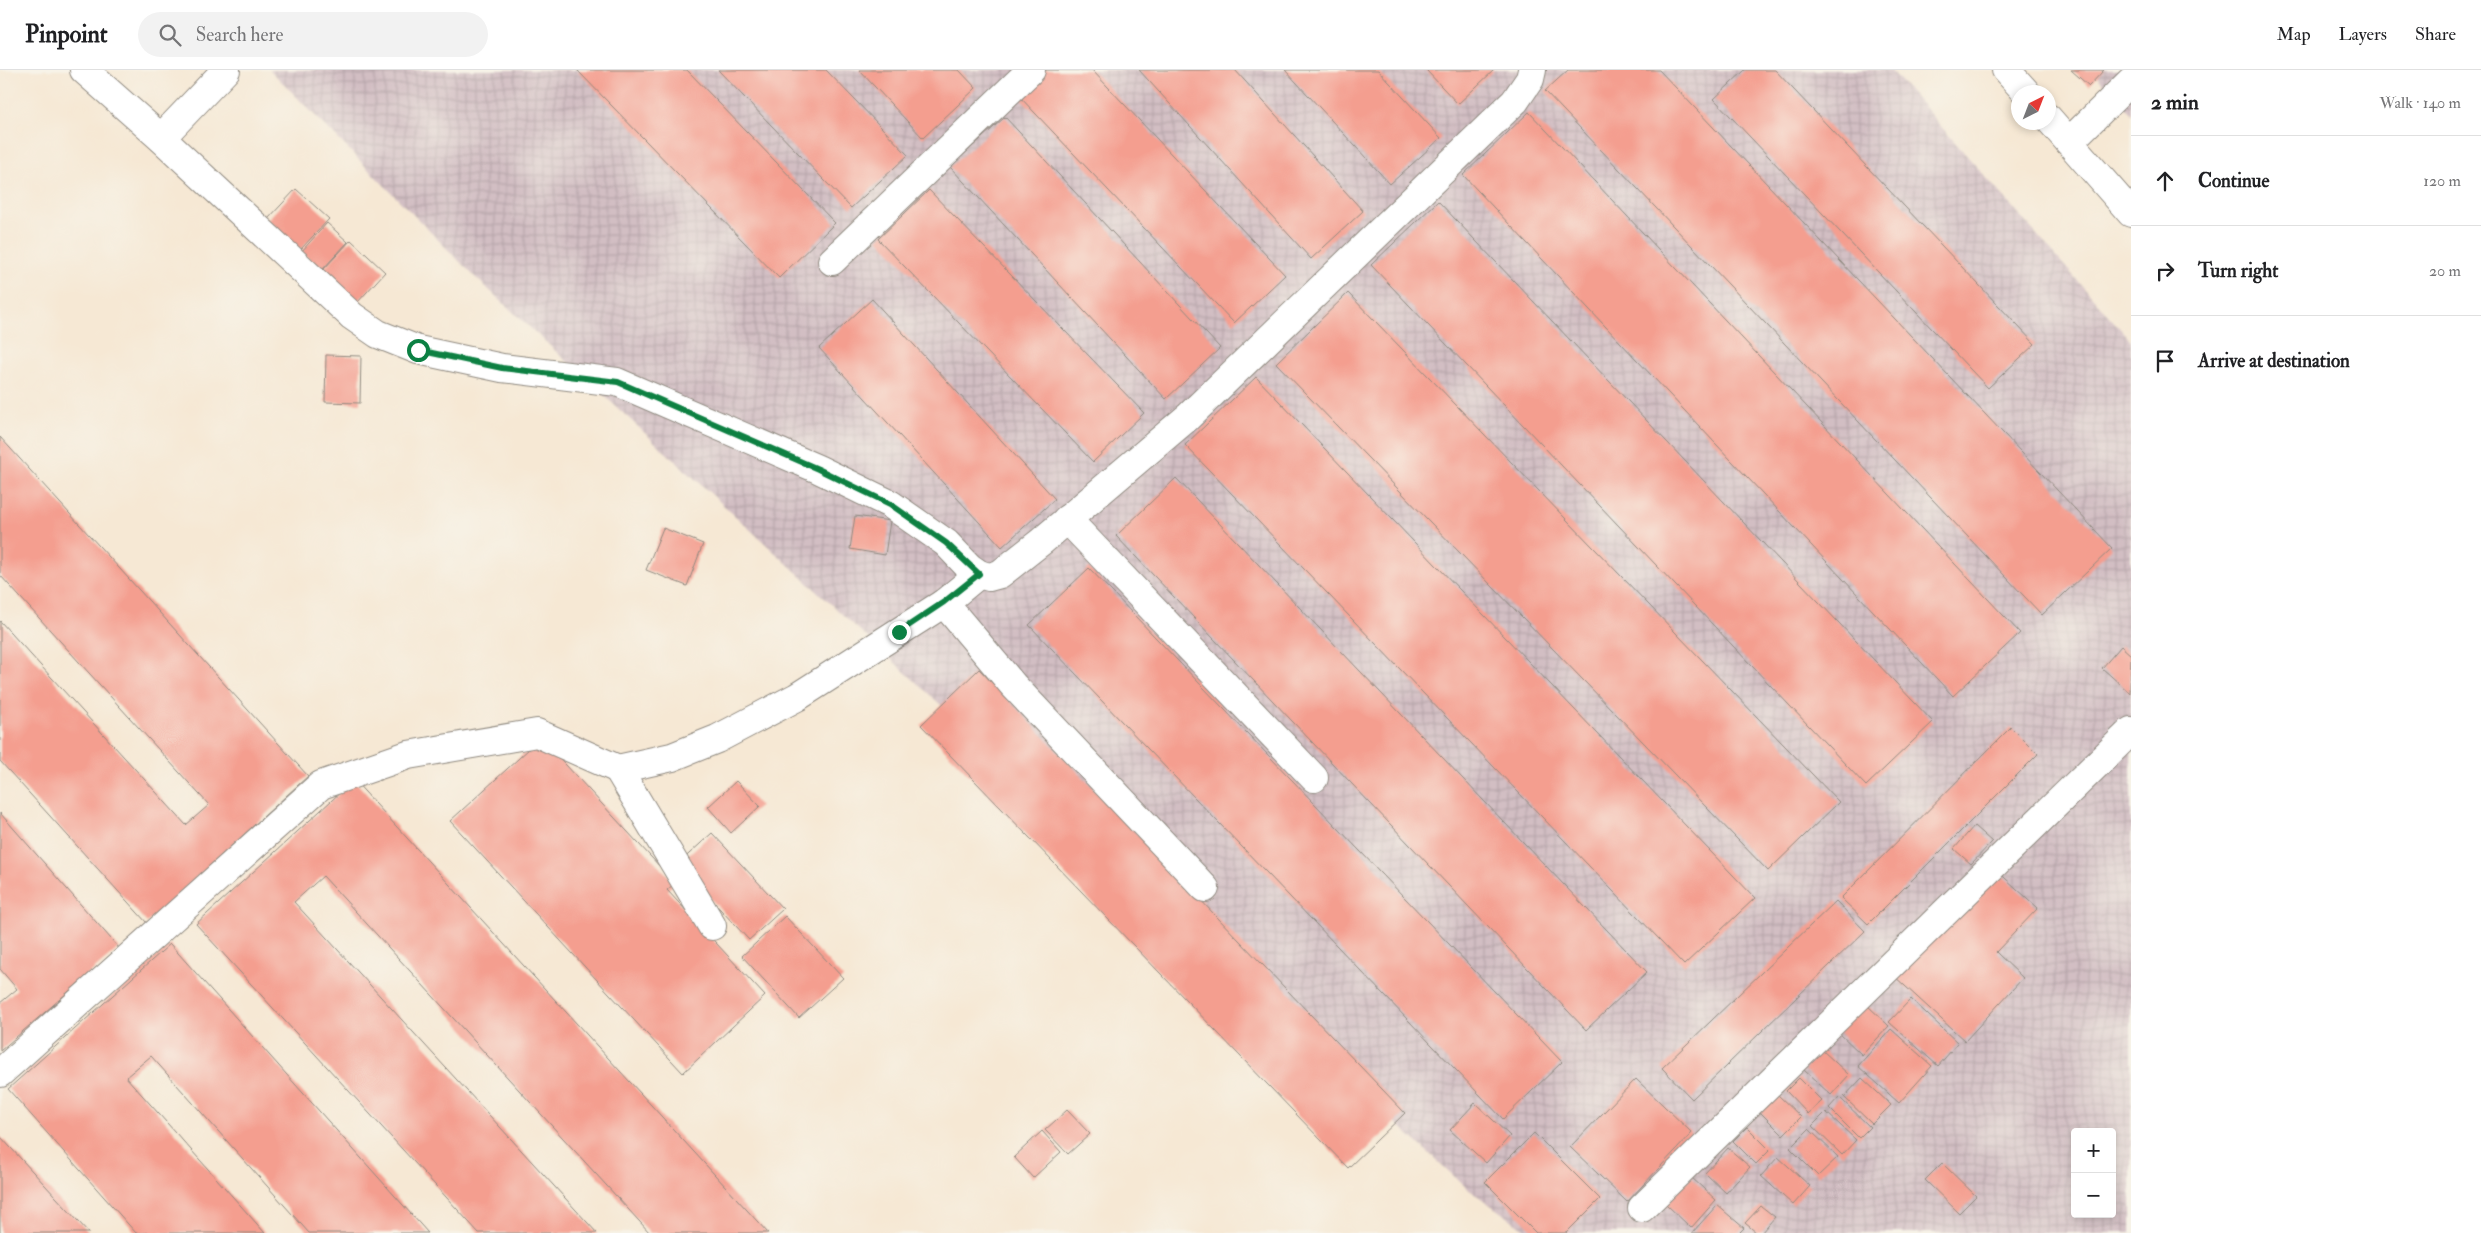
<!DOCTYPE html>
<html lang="en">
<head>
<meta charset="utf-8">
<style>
  body { margin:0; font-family:"IM FELL Double Pica",serif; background:#f2f2f2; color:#202124 }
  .controls { position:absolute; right:15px; bottom:15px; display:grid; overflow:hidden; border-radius:5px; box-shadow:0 2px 8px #0003 }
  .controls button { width:45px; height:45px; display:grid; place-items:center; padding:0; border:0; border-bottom:1px solid #e0e0e0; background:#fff; color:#202124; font:25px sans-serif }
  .compass { position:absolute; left:2011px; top:15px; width:45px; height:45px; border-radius:50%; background:#fff; box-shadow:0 2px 8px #0003; rotate:42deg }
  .stop { position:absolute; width:15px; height:15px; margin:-11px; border:4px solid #0b8043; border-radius:50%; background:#fff }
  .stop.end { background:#0b8043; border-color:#fff; box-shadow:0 1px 5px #0008 }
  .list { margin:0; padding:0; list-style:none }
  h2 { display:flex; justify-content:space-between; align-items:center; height:65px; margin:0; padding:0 20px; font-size:21px }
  h2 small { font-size:16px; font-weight:400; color:#757577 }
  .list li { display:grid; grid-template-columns:32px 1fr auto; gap:15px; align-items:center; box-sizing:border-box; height:90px; padding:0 20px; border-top:1px solid #e0e0e0 }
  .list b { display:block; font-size:19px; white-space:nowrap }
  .list em { font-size:16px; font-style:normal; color:#757577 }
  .icon { flex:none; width:28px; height:28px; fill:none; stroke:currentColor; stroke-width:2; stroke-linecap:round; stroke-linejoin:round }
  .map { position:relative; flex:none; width:2131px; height:1163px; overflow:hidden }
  header { display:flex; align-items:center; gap:30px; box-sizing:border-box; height:70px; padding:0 25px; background:#fff; border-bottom:1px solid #e0e0e0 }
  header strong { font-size:24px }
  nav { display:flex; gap:28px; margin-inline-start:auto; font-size:18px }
  .search { width:350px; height:45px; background:#f2f2f2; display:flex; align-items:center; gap:12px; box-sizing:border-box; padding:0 18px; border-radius:28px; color:#757577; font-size:19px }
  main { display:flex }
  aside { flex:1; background:#fff }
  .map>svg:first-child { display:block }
  .industrial { fill:url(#industrial-grid); fill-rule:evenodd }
  .building { fill:#f49e8f }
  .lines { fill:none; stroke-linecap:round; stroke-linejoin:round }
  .minor-casing { stroke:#908a80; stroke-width:30 }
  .minor { stroke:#fff; stroke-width:28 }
  .route { stroke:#0b8043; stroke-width:6 }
</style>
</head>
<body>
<header>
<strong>Pinpoint</strong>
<div class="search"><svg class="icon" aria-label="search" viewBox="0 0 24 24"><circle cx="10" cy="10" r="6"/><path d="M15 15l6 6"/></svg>Search here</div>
<nav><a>Map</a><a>Layers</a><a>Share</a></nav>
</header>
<main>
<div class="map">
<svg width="2131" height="1163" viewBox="0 0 2131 1163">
  <defs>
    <pattern id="industrial-grid" width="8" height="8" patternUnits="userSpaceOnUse" patternTransform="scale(1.25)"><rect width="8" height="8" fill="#d2bec3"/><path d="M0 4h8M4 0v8" fill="none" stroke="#b4a3a8"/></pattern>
  </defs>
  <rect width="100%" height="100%" fill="#f7f3e8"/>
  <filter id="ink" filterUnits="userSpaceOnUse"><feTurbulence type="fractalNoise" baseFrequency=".02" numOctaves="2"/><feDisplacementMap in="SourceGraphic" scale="10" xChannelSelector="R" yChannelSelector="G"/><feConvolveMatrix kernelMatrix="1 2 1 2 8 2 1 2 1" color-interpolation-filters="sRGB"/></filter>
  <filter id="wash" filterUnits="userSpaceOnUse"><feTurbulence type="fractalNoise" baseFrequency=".0096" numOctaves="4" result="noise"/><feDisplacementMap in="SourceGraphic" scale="20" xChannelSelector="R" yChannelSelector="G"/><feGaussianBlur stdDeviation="1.12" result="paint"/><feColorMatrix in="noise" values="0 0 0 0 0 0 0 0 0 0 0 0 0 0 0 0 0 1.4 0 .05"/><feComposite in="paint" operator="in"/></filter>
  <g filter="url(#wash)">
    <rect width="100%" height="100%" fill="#f6e8d4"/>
    <!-- industrial -->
    <g class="industrial">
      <path d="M270,0H1891L2131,271V1163H1530L1468,1119L475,207ZM2075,1062H2112V1144H2075Z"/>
      <polygon points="2091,0 2131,0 2131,44"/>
    </g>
    <g id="blocks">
      <!-- building -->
      <g class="building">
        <polygon points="577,0 687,0 835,153 779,208"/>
        <polygon points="718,0 826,0 908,85 851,138"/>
        <polygon points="859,0 959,0 976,18 923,68"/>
        <polygon points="1045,0 1092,0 1285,205 1234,253 1018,25"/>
        <polygon points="1139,0 1235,0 1363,141 1311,189"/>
        <polygon points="1285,0 1378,0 1441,68 1390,114"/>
        <polygon points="1426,0 1494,0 1458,34"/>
        <polygon points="1568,0 1659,0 2112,478 2042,545 1545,21"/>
        <polygon points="1745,0 1775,0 2035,274 1988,318 1714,29"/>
        <polygon points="2071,0 2104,0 2089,16"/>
        <polygon points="1529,42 2020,563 1953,626 1463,105"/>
        <polygon points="1005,47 1220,278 1166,329 950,97"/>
        <polygon points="296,119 329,149 300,180 267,150"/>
        <polygon points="929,120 1144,343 1093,392 878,169"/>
        <polygon points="1438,131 1933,652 1866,716 1371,195"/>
        <polygon points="327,153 348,172 322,200 301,182"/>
        <polygon points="351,170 385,202 357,233 322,201"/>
        <polygon points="1348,223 1839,732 1768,801 1276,293"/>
        <polygon points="872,229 1055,429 1002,477 819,278"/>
        <polygon points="326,285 361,286 360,333 325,332"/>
        <polygon points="1256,307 1755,828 1684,895 1185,375"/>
        <polygon points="0,367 308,706 147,853 0,691 0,551 186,755 209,735 0,505"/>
        <polygon points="1176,408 1647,902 1586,960 1116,466"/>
        <polygon points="855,446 890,451 885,485 850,479"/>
        <polygon points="663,458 703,474 687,516 646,500"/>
        <polygon points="1089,498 1562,992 1503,1049 1029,555"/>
        <polygon points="2121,576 2131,585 2130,623 2102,598"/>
        <polygon points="979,599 1405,1043 1348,1098 921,655"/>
        <polygon points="2011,657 2038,684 1868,854 1841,828"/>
        <polygon points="541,668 675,813 667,820 765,926 683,1003 450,751"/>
        <polygon points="354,710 768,1163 650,1163 323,806 294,832 597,1163 479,1163 196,854"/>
        <polygon points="736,711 760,736 731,763 708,737"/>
        <polygon points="0,743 119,878 0,981 0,933 17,919 0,899"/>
        <polygon points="1974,756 1992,772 1971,794 1954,779"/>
        <polygon points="712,763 783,839 749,870 678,794"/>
        <polygon points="1994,798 2038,838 1996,882 2023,908 1965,971 1893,905"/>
        <polygon points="1836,831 1865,861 1692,1029 1662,998"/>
        <polygon points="785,846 843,908 799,948 742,886"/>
        <polygon points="170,874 428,1163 309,1163 151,986 126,1007 265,1163 136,1163 8,1019"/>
        <polygon points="1911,929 1958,973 1938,996 1889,952"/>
        <polygon points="1865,933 1889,956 1862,985 1838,962"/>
        <polygon points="1891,959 1932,996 1899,1033 1858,996"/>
        <polygon points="1822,980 1849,1005 1831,1025 1804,1000"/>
        <polygon points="1799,1008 1822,1031 1808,1044 1786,1021"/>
        <polygon points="1862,1008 1891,1035 1872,1054 1844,1027"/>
        <polygon points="1636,1009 1692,1063 1627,1132 1570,1077"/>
        <polygon points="1777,1024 1801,1047 1783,1065 1760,1042"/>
        <polygon points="1839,1027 1870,1057 1859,1068 1829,1038"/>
        <polygon points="1475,1033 1510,1066 1486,1093 1450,1060"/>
        <polygon points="1067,1040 1090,1064 1068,1084 1045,1060"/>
        <polygon points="1826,1042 1856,1070 1842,1085 1812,1056"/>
        <polygon points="1747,1057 1770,1080 1756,1094 1733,1071"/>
        <polygon points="1809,1059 1838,1087 1818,1106 1790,1078"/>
        <polygon points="1042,1061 1061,1082 1033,1108 1014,1087"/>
        <polygon points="1534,1063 1600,1129 1566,1163 1536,1163 1485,1112"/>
        <polygon points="0,1066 89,1163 0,1163"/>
        <polygon points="1728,1078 1750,1097 1726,1123 1705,1103"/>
        <polygon points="1778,1087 1810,1116 1793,1135 1761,1106"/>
        <polygon points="1942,1093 1976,1126 1959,1143 1925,1110"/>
        <polygon points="1691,1107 1716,1130 1691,1158 1666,1134"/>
        <polygon points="1717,1135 1744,1158 1739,1163 1692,1163"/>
        <polygon points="1761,1136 1775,1147 1761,1163 1757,1163 1745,1153"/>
      </g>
    </g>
  </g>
  <g filter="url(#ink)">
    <use href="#blocks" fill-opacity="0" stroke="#908a80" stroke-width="1"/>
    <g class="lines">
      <defs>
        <g id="minor">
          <polyline points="84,0 161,68 352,246 378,264 418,280 502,298 617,312 818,399 890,434 946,473 969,497 979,504 989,507 1000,504 1042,471 1188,347 1515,31 1530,9 1532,0"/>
          <polyline points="2006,0 2026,22"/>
          <polyline points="2048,48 2131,143"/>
          <polyline points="161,68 226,0"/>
          <polyline points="2069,72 2131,11"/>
          <polyline points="832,191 1031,0"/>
          <polyline points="1067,449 1314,708"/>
          <polyline points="944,533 1013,615 1205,818"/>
          <polyline points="618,699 712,856"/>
          <polyline points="0,1003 321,715 408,685 537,663 618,699 672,687 717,669 797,627 944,533 979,504"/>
          <polyline points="1642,1138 2131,661"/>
        </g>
      </defs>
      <!-- minor casing -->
      <use href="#minor" class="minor-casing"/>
      <!-- minor -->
      <use href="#minor" class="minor"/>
    </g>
  </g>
  <g class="lines" filter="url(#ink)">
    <!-- route -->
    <polyline class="route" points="418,280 502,298 618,312 818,399 890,434 946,473 979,504 944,532 899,562"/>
  </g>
</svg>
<div class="controls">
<button>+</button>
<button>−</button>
</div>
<svg class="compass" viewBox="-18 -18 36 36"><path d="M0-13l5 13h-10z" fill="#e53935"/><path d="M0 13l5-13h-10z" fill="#757577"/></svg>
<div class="stop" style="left:418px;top:280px"></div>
<div class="stop end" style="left:899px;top:562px"></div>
</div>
<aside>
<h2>2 min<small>Walk · 140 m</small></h2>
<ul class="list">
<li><svg class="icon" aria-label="ahead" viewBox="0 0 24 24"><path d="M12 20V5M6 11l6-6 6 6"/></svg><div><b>Continue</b></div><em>120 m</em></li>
<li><svg class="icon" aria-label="right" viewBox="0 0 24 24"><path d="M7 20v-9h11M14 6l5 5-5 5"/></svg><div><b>Turn right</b></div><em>20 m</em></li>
<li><svg class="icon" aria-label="arrive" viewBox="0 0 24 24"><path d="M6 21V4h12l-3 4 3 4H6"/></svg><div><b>Arrive at destination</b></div></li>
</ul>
</aside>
</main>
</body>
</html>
